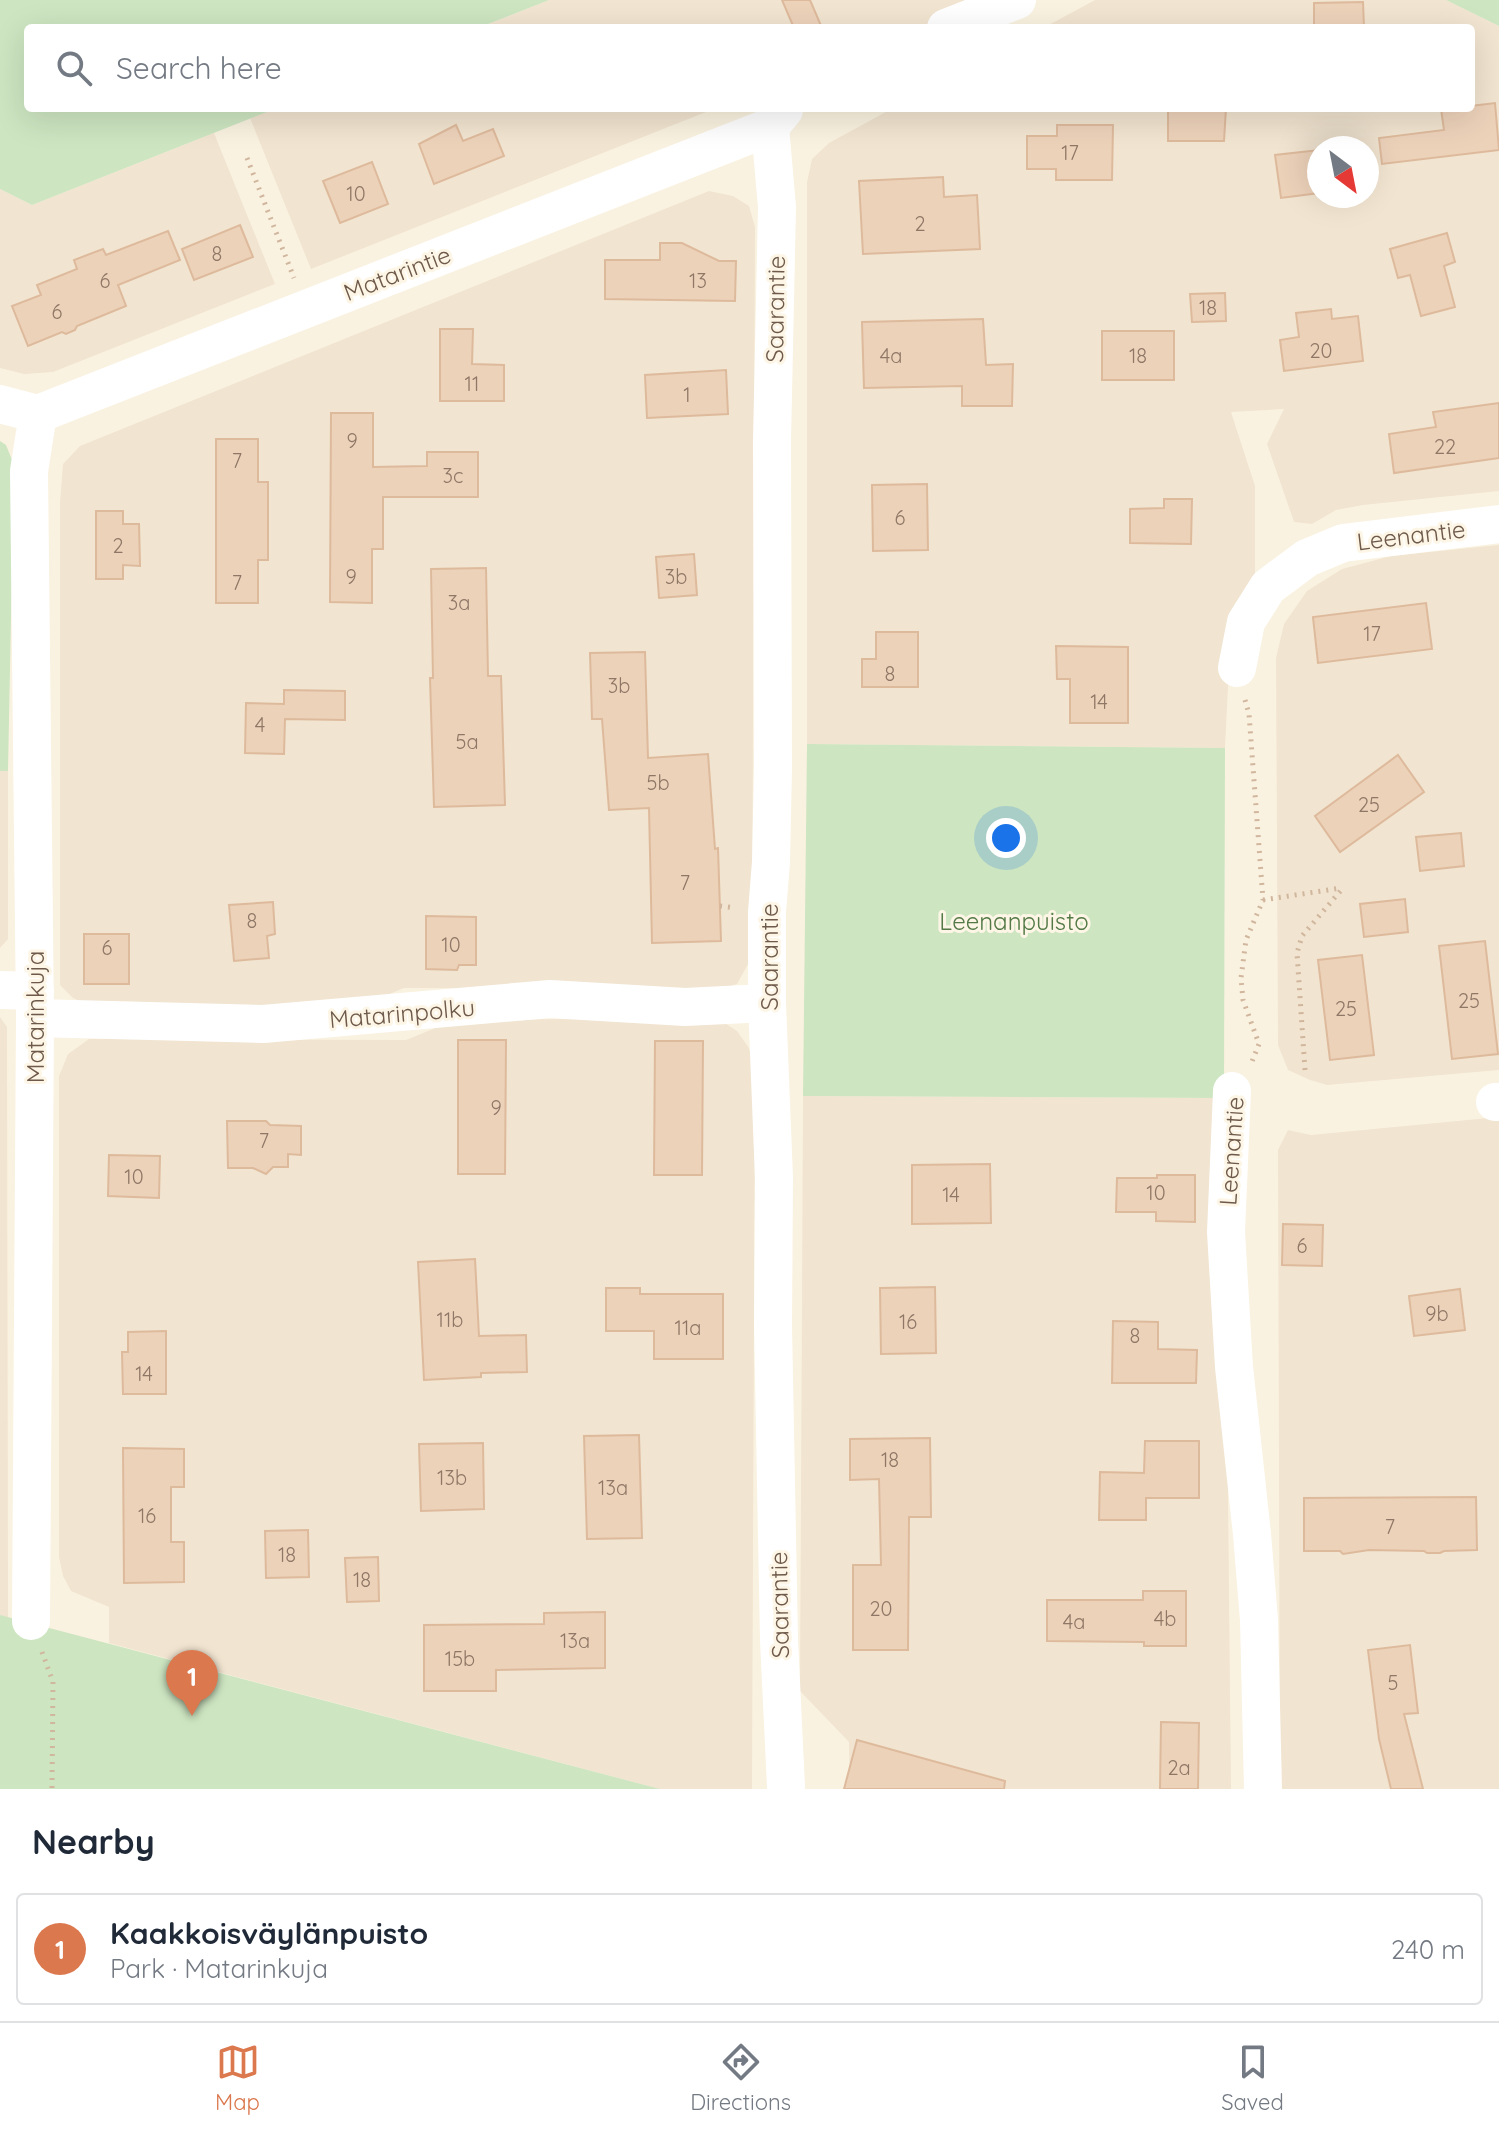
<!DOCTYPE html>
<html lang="en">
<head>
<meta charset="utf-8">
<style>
  body { margin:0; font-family:Quicksand,sans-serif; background:#f6f6f7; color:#1f2937 }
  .compass { position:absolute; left:1307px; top:136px; width:72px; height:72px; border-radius:50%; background:#fff; box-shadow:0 8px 32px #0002; rotate:148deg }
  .you { position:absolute; left:1006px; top:838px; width:28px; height:28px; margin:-20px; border:6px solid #fff; border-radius:50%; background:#1a73e8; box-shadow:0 0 0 12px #1a73e833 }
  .badge { display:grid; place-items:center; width:52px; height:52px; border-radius:50%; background:#db784e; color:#fff; font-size:26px; font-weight:700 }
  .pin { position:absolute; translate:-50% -66px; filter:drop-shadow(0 2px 4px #0008) }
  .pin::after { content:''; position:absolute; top:42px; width:28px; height:24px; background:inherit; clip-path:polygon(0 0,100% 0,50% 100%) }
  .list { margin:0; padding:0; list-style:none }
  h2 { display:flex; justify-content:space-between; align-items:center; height:104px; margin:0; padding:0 32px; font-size:34px }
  h2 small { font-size:26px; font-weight:400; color:#747a83 }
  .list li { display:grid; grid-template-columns:52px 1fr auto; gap:24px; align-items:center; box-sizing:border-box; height:112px; margin:0 16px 16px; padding:0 16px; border:2px solid #e0e1e3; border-radius:8px }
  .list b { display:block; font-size:30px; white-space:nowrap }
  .list p { margin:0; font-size:26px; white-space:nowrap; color:#747a83 }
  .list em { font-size:26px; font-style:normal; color:#747a83 }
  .icon { flex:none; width:44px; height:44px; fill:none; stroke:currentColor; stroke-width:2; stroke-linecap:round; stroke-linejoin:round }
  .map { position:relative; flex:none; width:1499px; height:1789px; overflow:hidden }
  .search { position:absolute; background:#fff; box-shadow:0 8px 32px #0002; left:24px; right:24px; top:24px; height:88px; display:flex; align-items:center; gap:20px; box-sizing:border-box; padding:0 28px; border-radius:8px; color:#747a83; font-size:30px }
  .sheet { height:232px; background:#fff }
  nav { display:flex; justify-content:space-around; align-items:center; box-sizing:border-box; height:112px; border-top:2px solid #e0e1e3; background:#fff; font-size:22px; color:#747a83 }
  nav a { display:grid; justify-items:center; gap:4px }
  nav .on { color:#db784e }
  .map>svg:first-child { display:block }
  .residential { fill:#f1e4d0; fill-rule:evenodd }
  .green { fill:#cde5c1 }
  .building { fill:#edd2ba; stroke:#deba9c; stroke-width:2 }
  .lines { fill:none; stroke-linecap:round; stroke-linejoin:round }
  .path { stroke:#d1b69e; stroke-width:5; stroke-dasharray:2 6; stroke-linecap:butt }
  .street { stroke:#fff; stroke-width:38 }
  .labels { text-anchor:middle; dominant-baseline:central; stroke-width:6; stroke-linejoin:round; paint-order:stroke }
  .number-label { font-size:20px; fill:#8e7766 }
  .street-label { font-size:24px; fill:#6e594a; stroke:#fdf6e6 }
  .park-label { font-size:24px; fill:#527946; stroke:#fdf6e6 }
</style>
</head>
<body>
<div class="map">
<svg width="1499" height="1789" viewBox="0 0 1499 1789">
  <rect width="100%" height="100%" fill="#faf2e0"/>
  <!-- residential -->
  <g class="residential">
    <polygon points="549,0 988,0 917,28 479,28"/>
    <path d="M1095,0H1446L1499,26V491L1363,505L1336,510L1312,524L1294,522L1267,444L1284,409L1231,412L1255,486V577L1231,626L1225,748L807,744V182L812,159L829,143L893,108H1471V28H1043ZM1319,148H1367V196H1319Z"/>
    <polygon points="277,108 716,108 311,269 250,118"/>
    <polygon points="214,133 275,284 53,372 24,374 0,368 0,189 32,205"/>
    <polygon points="709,191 733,196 749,206 755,227 752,957 737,984 720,989 404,988 353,1009 97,1009 73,998 60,985 60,502 63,464 80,446"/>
    <polygon points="1499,545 1499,1070 1327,1085 1310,1080 1288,1070 1278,1045 1276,658 1284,624 1307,591 1342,569 1391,556"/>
    <polygon points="0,771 8,771 8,939 0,948"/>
    <polygon points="0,1017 7,1027 8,1618 0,1615"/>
    <polygon points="717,1018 737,1031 749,1048 755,1075 752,1789 660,1789 109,1643 109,1607 71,1591 63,1576 59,1557 59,1076 68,1054 89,1039 406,1040 455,1020"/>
    <polygon points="803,1096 1224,1098 1231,1789 850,1789 849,1742 800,1691"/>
    <polygon points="1499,1117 1499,1789 1280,1789 1278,1150 1288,1130 1311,1135"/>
  </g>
  <!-- green -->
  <g class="green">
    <polygon points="0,0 549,0 478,28 28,28 28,108 277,108 32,205 0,189"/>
    <polygon points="1447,0 1499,0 1499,26 1446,0"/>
    <polygon points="0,441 6,445 14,465 8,771 0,771"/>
    <polygon points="807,744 1225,748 1224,1098 803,1096"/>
    <polygon points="0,1615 660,1789 0,1789"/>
  </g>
  <!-- building -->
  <g class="building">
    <polygon points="782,0 810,0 822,28 794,28"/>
    <polygon points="1363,2 1364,28 1314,28 1314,3"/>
    <polygon points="1495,103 1499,150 1382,164 1379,138 1444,130 1441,109 1471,108 1471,106"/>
    <polygon points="1168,108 1226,108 1224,141 1168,141"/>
    <polygon points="456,125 463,141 493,129 504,156 434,184 419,144"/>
    <polygon points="1057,125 1113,125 1112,180 1056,180 1056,169 1027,169 1027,136 1057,136"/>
    <polygon points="1319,150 1319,193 1281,198 1275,155"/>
    <polygon points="372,162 388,204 340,223 323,181"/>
    <polygon points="943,177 944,197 977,195 980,249 863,254 859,181"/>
    <polygon points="240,225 253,257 194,280 182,249"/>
    <polygon points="168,231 180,260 118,285 126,306 77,326 75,330 66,334 62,332 28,346 12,306 41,295 37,285 77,269 74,260 103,249 106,255"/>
    <polygon points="1447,233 1455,262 1444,266 1455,307 1421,316 1410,275 1398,278 1390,249"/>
    <polygon points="660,243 682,243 719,261 736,261 735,301 605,299 605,260 660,260"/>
    <polygon points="1225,293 1226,321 1192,322 1190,294"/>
    <polygon points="1331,309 1332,319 1358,316 1363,361 1284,371 1280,340 1299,337 1296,313"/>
    <polygon points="983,319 986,365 1013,364 1012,406 962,406 962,386 864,388 862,322"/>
    <polygon points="440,329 473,329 472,364 504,365 504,401 440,401"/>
    <rect x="1102" y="331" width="72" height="49"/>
    <polygon points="726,370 728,414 647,418 645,375"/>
    <polygon points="1499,403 1499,458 1394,473 1389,434 1436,427 1433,412"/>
    <polygon points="331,413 373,413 373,467 427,466 427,452 478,452 478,497 383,497 383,549 372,549 372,603 330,602"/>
    <polygon points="216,439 258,439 258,482 268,482 268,560 258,560 258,603 216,603"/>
    <polygon points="927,484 928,550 873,551 872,485"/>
    <polygon points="1164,499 1192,499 1191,544 1130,543 1130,509 1164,508"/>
    <polygon points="96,511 123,511 123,524 139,524 140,566 123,565 123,579 96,579"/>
    <polygon points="694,554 697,595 659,598 656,557"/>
    <polygon points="486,568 488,676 501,676 505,805 434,807 430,678 433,678 431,569"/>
    <polygon points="1426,603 1432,649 1318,663 1313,617"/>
    <polygon points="876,632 918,632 918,687 862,687 862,659 876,659"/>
    <polygon points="1056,646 1128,647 1128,723 1070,723 1070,679 1057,679"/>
    <polygon points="645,652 648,758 708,754 715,849 718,848 721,941 652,943 649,808 609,810 602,719 592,719 590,653"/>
    <polygon points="284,690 345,691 345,720 285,719 284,754 245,753 246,703 284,704"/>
    <polygon points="1398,755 1424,792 1340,852 1315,816"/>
    <polygon points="1461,833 1464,866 1420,871 1416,837"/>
    <polygon points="1405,899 1408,932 1364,937 1360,904"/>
    <polygon points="273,902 275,934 267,936 269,958 234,961 229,905"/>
    <polygon points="426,916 476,917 476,965 459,965 457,970 426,969"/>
    <rect x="84" y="934" width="45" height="50"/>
    <polygon points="1485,941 1498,1054 1452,1059 1439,946"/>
    <polygon points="1362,955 1374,1055 1330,1060 1318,960"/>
    <polygon points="458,1040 506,1040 505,1174 458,1174"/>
    <polygon points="655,1041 703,1041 702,1175 654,1175"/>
    <polygon points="227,1121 266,1121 270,1125 301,1126 301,1155 288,1154 288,1167 273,1167 266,1174 253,1168 228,1168"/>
    <polygon points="109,1155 160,1156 159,1198 108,1196"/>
    <polygon points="990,1164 991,1223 912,1224 912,1165"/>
    <polygon points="1157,1175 1195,1175 1195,1222 1156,1221 1156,1212 1116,1212 1117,1178 1157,1178"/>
    <polygon points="1283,1224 1323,1225 1322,1266 1282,1265"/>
    <polygon points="475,1259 479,1336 526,1335 527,1372 481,1373 481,1377 424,1380 418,1262"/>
    <polygon points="935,1287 936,1353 881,1354 880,1288"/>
    <polygon points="606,1288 640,1288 640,1294 723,1294 723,1359 654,1359 654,1331 606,1331"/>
    <polygon points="1460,1289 1465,1330 1414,1336 1409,1296"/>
    <polygon points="1113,1321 1158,1322 1158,1349 1197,1350 1196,1383 1112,1383"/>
    <polygon points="166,1331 166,1394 123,1394 122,1352 128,1352 128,1332"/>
    <polygon points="639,1435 642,1538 587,1539 584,1436"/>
    <polygon points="930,1438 931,1517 909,1517 908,1650 853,1650 853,1565 881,1565 879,1479 850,1480 850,1439"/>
    <polygon points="1145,1441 1199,1441 1199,1498 1146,1498 1146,1520 1099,1520 1100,1472 1144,1473"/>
    <polygon points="483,1443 484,1509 421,1511 419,1444"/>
    <polygon points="123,1448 184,1449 184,1487 171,1487 171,1542 184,1542 184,1582 124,1583"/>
    <polygon points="1476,1497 1477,1550 1444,1551 1440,1553 1427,1553 1424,1551 1369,1550 1343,1554 1340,1551 1304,1551 1304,1498"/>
    <polygon points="308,1530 309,1577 266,1578 265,1531"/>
    <polygon points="378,1557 379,1601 347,1602 345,1558"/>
    <polygon points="1143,1591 1186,1591 1186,1646 1144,1646 1144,1642 1047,1641 1047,1600 1143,1600"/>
    <polygon points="605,1612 605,1668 496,1670 496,1691 424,1691 424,1625 544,1624 544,1613"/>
    <polygon points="1410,1645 1418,1713 1404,1714 1423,1789 1391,1789 1379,1739 1368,1650"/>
    <polygon points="1161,1722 1199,1723 1198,1789 1160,1789"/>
    <polygon points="857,1740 1005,1781 1004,1789 844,1789"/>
  </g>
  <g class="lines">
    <!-- path -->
    <g class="path">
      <polyline points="247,158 294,278"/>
      <polyline points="1245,700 1249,714 1263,900 1246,940 1241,978 1243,1000 1259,1044 1251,1064"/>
      <polyline points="1263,900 1341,888"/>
      <polyline points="720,906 735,908"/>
      <polyline points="1305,1070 1297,953 1302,936 1343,888"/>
      <polyline points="42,1652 53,1682 52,1789"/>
    </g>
    <!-- street -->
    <g class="street">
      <polyline points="946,28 1017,0"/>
      <polyline points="770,127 777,207 772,441 773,768 771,862 767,912 767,1003 774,1178 773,1325 779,1640 786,1787"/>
      <polyline points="0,404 38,414 770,127 784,110"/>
      <polyline points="1237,668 1246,622 1268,587 1307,558 1343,543 1499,524"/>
      <polyline points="0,990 35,991"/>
      <polyline points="35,1018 263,1024 550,999 685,1007 767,1003"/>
      <polyline points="1232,1091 1226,1232 1234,1367 1252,1534 1259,1620 1263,1789"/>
      <polyline points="1495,1102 1499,1102"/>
      <polyline points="31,1621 35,1018 29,471 38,414"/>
    </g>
  </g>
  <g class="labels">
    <!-- number labels -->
    <g class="number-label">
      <text x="1070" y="152">17</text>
      <text x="356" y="193">10</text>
      <text x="920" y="223">2</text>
      <text x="217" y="253">8</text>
      <text x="105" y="280">6</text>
      <text x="698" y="280">13</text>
      <text x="1208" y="307">18</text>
      <text x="57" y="311">6</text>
      <text x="1321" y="350">20</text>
      <text x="891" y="355">4a</text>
      <text x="1138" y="355">18</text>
      <text x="472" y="383">11</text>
      <text x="687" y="394">1</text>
      <text x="352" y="440">9</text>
      <text x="1445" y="446">22</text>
      <text x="237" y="460">7</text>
      <text x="453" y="475">3c</text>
      <text x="900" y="517">6</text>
      <text x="118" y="545">2</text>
      <text x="351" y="576">9</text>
      <text x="676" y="576">3b</text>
      <text x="237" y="582">7</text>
      <text x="459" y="602">3a</text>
      <text x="1372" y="633">17</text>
      <text x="890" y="673">8</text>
      <text x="619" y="685">3b</text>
      <text x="1099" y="701">14</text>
      <text x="260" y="724">4</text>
      <text x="467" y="741">5a</text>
      <text x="658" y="782">5b</text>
      <text x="1369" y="804">25</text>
      <text x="685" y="882">7</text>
      <text x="252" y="920">8</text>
      <text x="451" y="944">10</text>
      <text x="107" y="947">6</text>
      <text x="1469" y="1000">25</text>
      <text x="1346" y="1008">25</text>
      <text x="496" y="1107">9</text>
      <text x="264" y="1140">7</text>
      <text x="134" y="1176">10</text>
      <text x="1156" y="1192">10</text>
      <text x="951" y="1194">14</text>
      <text x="1302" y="1245">6</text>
      <text x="1437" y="1313">9b</text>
      <text x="450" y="1319">11b</text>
      <text x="908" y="1321">16</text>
      <text x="688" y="1327">11a</text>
      <text x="1135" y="1335">8</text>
      <text x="144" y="1373">14</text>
      <text x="890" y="1459">18</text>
      <text x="452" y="1477">13b</text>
      <text x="613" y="1487">13a</text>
      <text x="147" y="1515">16</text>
      <text x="1390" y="1526">7</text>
      <text x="287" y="1554">18</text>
      <text x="362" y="1579">18</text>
      <text x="881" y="1608">20</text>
      <text x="1165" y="1618">4b</text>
      <text x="1074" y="1621">4a</text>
      <text x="575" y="1640">13a</text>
      <text x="460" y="1658">15b</text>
      <text x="1393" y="1682">5</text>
      <text x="1179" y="1767">2a</text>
    </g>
    <!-- street labels -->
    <g class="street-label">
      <text transform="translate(397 273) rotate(-21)">Matarintie</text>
      <text transform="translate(775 309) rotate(-89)">Saarantie</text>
      <text transform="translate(1411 535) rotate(-7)">Leenantie</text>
      <text transform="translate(769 957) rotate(-90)">Saarantie</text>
      <text transform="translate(402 1013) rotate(-5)">Matarinpolku</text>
      <text transform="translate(35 1017) rotate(-90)">Matarinkuja</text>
      <text transform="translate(1231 1151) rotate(-86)">Leenantie</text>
      <text transform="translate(779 1605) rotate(-91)">Saarantie</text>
    </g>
    <!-- park labels -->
    <g class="park-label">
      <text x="1014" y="921">Leenanpuisto</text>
    </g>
  </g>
</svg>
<svg class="compass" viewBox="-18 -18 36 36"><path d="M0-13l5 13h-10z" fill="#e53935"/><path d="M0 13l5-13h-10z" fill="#747a83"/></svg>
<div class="you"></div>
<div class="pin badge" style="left:192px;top:1716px">1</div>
<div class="search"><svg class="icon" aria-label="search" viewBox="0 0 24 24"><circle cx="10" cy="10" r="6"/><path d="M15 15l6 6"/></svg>Search here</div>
</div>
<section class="sheet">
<h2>Nearby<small></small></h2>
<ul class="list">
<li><span class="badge">1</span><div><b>Kaakkoisväylänpuisto</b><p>Park · Matarinkuja</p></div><em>240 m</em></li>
</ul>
</section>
<nav>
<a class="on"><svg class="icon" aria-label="map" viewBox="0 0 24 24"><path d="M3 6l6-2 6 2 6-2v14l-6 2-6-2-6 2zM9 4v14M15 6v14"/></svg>Map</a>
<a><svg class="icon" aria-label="directions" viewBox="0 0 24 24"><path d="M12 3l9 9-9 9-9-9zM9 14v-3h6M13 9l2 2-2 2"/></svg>Directions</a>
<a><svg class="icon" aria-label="saved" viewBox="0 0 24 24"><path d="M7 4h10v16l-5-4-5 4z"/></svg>Saved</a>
</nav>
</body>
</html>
